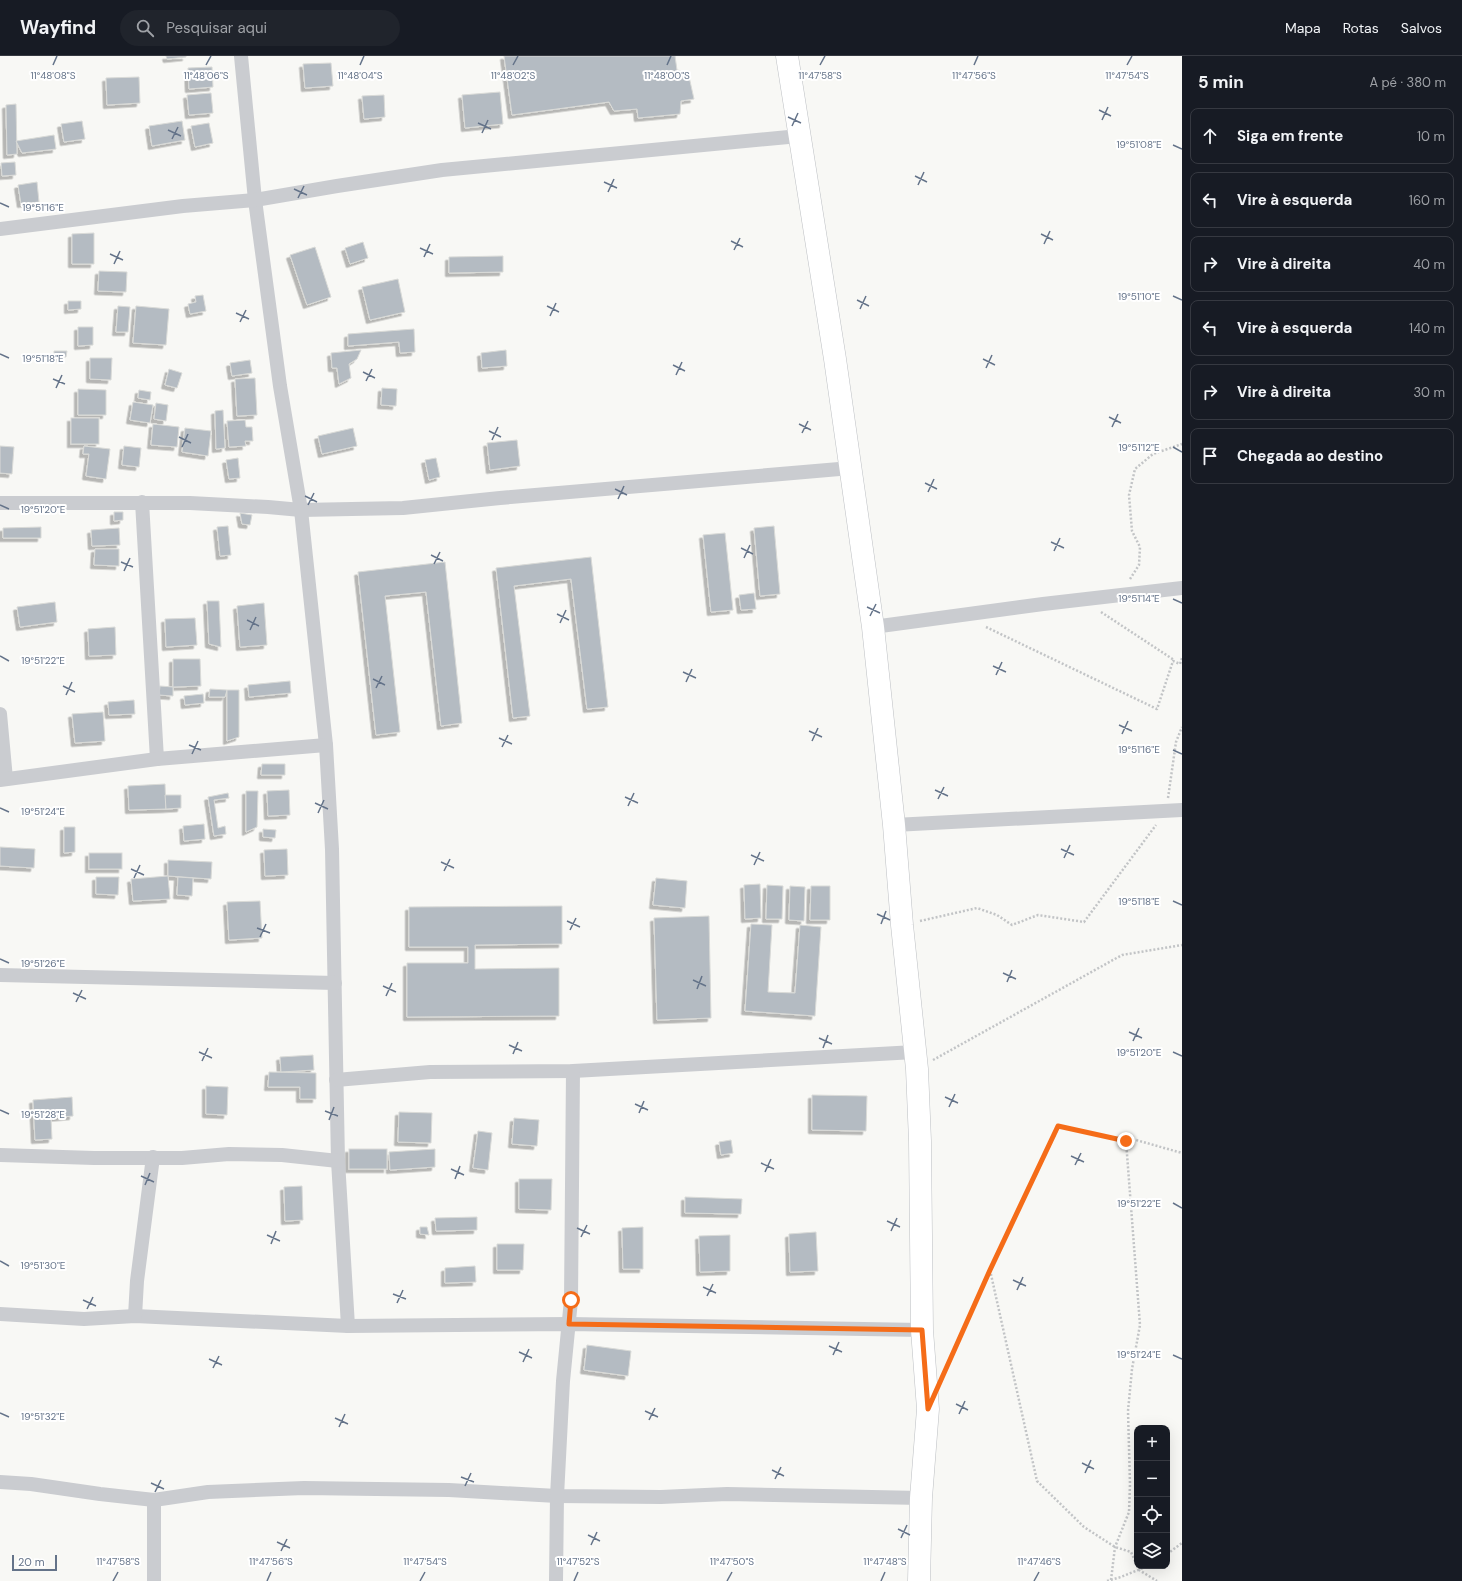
<!DOCTYPE html>
<html lang="pt">
<head>
<meta charset="utf-8">
<style>
  body { margin:0; font-family:"DM Sans",sans-serif; background:#20242c; color:#f1f3f6 }
  .controls { position:absolute; right:12px; bottom:12px; display:grid; overflow:hidden; border-radius:8px; box-shadow:0 4px 16px #0002 }
  .controls button { width:36px; height:36px; display:grid; place-items:center; padding:0; border:0; border-bottom:1px solid #363941; background:#171b24; color:#f1f3f6; font:20px sans-serif }
  .scale { position:absolute; left:12px; bottom:10px; width:45px; box-sizing:border-box; padding-left:4px; border:2px solid #647389; border-top:0; font-size:11px; line-height:14px; white-space:nowrap; color:#647389; -webkit-text-stroke:3px #fff; paint-order:stroke }
  .stop { position:absolute; width:12px; height:12px; margin:-9px; border:3px solid #f56c18; border-radius:50%; background:#fff }
  .stop.end { background:#f56c18; border-color:#fff; box-shadow:0 1px 4px #0008 }
  .list { margin:0; padding:0; list-style:none }
  h2 { display:flex; justify-content:space-between; align-items:center; height:52px; margin:0; padding:0 16px; font-size:17px }
  h2 small { font-size:13px; font-weight:400; color:#9ea1a6 }
  .list li { display:grid; grid-template-columns:26px 1fr auto; gap:12px; align-items:center; box-sizing:border-box; height:56px; margin:0 8px 8px; padding:0 8px; border:1px solid #363941; border-radius:8px }
  .list b { display:block; font-size:15px; white-space:nowrap }
  .list em { font-size:13px; font-style:normal; color:#9ea1a6 }
  .icon { flex:none; width:22px; height:22px; fill:none; stroke:currentColor; stroke-width:2; stroke-linecap:round; stroke-linejoin:round }
  .map { position:relative; flex:none; width:1182px; height:1525px; overflow:hidden }
  header { display:flex; align-items:center; gap:24px; box-sizing:border-box; height:56px; padding:0 20px; background:#171b24; border-bottom:1px solid #363941 }
  header strong { font-size:19px }
  nav { display:flex; gap:22px; margin-inline-start:auto; font-size:14px }
  .search { width:280px; height:36px; background:#20242c; display:flex; align-items:center; gap:10px; box-sizing:border-box; padding:0 14px; border-radius:22px; color:#9ea1a6; font-size:15px }
  main { display:flex }
  aside { flex:1; background:#171b24 }
  .map>svg:first-child { display:block }
  .building { fill:#b4bbc2; stroke:#d9dad7; filter:url(#shadow) }
  .lines { fill:none; stroke-linecap:round; stroke-linejoin:round }
  .primary-casing { stroke:#bcbfc3; stroke-width:23 }
  .path { stroke:#c2c4c6; stroke-width:2.5; stroke-dasharray:2 2; stroke-linecap:butt }
  .street { stroke:#caccd0; stroke-width:14 }
  .primary { stroke:#fff; stroke-width:22 }
  .route { stroke:#f56c18; stroke-width:5 }
  .ticks { fill:none; stroke:#647389; stroke-width:1.5 }
  .ticks-label { font-size:10px; text-anchor:middle; fill:#647389; stroke:#fff; stroke-width:4; stroke-linejoin:round; paint-order:stroke }
</style>
</head>
<body>
<header>
<strong>Wayfind</strong>
<div class="search"><svg class="icon" aria-label="search" viewBox="0 0 24 24"><circle cx="10" cy="10" r="6"/><path d="M15 15l6 6"/></svg>Pesquisar aqui</div>
<nav><a>Mapa</a><a>Rotas</a><a>Salvos</a></nav>
</header>
<main>
<div class="map">
<svg width="1182" height="1525" viewBox="0 0 1182 1525">
  <defs>
    <filter id="shadow"><feDropShadow dx="-3.5" dy="3.5" stdDeviation="0" flood-color="#0004"/></filter>
  </defs>
  <rect width="100%" height="100%" fill="#f8f8f5"/>
  <!-- building -->
  <g class="building">
    <polygon points="166,0 186,0 186,1 167,3"/>
    <polygon points="504,0 675,0 677,14 688,16 694,43 681,45 680,58 638,62 637,53 614,55 609,46 512,59"/>
    <polygon points="331,7 333,30 305,32 303,8"/>
    <polygon points="212,11 213,31 189,33 188,12"/>
    <polygon points="139,21 140,47 107,49 106,22"/>
    <polygon points="500,36 503,68 465,72 462,39"/>
    <polygon points="211,37 213,57 189,59 187,39"/>
    <polygon points="384,39 385,61 364,63 362,40"/>
    <polygon points="16,48 17,98 7,99 6,49"/>
    <polygon points="82,65 85,83 64,86 61,68"/>
    <polygon points="182,65 185,84 152,90 149,70"/>
    <polygon points="209,67 213,87 195,91 191,70"/>
    <polygon points="54,79 56,93 22,97 16,85"/>
    <polygon points="15,106 16,119 2,120 1,107"/>
    <polygon points="37,126 39,146 21,148 18,129"/>
    <polygon points="94,177 94,208 72,208 72,178"/>
    <polygon points="363,186 368,202 350,208 345,192"/>
    <polygon points="315,191 331,241 307,249 290,199"/>
    <polygon points="503,200 503,216 449,217 449,201"/>
    <polygon points="99,215 127,216 126,236 98,235"/>
    <polygon points="398,223 405,256 370,264 362,231"/>
    <polygon points="203,239 206,255 190,258 188,248 196,246 195,240"/>
    <polygon points="68,245 81,245 81,253 68,254"/>
    <polygon points="118,250 130,251 128,276 116,276"/>
    <polygon points="136,250 169,253 166,289 133,287"/>
    <polygon points="78,271 93,271 93,289 78,290"/>
    <polygon points="414,273 415,296 400,297 399,286 348,290 348,278"/>
    <polygon points="361,294 357,303 349,308 351,322 339,328 337,312 332,312 331,297"/>
    <polygon points="506,294 507,310 482,312 481,297"/>
    <polygon points="54,295 67,295 66,301 54,302"/>
    <polygon points="90,302 112,302 111,324 90,323"/>
    <polygon points="250,304 252,317 232,320 230,307"/>
    <polygon points="169,313 182,317 177,332 165,329"/>
    <polygon points="255,322 257,359 237,360 235,323"/>
    <polygon points="382,332 397,333 396,350 381,349"/>
    <polygon points="78,333 106,334 106,359 78,359"/>
    <polygon points="139,334 151,336 150,344 138,342"/>
    <polygon points="133,346 153,349 150,367 130,364"/>
    <polygon points="156,347 168,349 166,365 154,363"/>
    <polygon points="223,354 225,392 216,393 215,355"/>
    <rect x="71" y="362" width="28" height="26"/>
    <polygon points="245,364 246,371 252,371 253,385 245,385 246,390 229,391 227,365"/>
    <polygon points="153,368 179,371 177,391 151,389"/>
    <polygon points="185,372 211,375 208,400 182,396"/>
    <polygon points="353,372 357,390 322,398 318,380"/>
    <polygon points="517,384 520,410 490,414 487,387"/>
    <polygon points="0,390 14,391 12,418 0,417"/>
    <polygon points="84,390 110,393 106,423 86,420 89,398 83,398"/>
    <polygon points="124,390 141,392 139,411 122,409"/>
    <polygon points="238,402 240,422 229,423 226,404"/>
    <polygon points="436,402 440,421 429,424 425,404"/>
    <polygon points="114,456 123,456 123,464 114,465"/>
    <polygon points="240,457 252,459 250,469 242,468"/>
    <polygon points="228,470 231,499 220,500 217,471"/>
    <polygon points="774,470 780,538 760,540 754,472"/>
    <polygon points="41,471 41,482 3,482 3,472"/>
    <polygon points="119,472 120,489 92,490 91,474"/>
    <polygon points="725,477 733,554 711,556 703,479"/>
    <polygon points="95,493 119,493 119,510 94,509"/>
    <polygon points="591,501 608,651 587,653 571,523 514,530 530,660 513,662 496,512"/>
    <polygon points="445,506 462,667 441,670 426,536 385,540 400,676 376,679 358,516"/>
    <polygon points="754,537 756,553 741,554 739,539"/>
    <polygon points="207,545 219,545 221,591 209,588"/>
    <polygon points="55,546 57,566 20,571 17,551"/>
    <polygon points="264,547 267,589 240,591 237,550"/>
    <polygon points="195,562 197,589 166,591 165,563"/>
    <polygon points="115,571 116,599 89,600 88,573"/>
    <polygon points="173,603 200,603 201,630 173,631"/>
    <polygon points="290,625 291,637 249,641 248,629"/>
    <polygon points="160,630 173,631 173,640 159,639"/>
    <polygon points="210,633 227,634 225,641 209,641"/>
    <polygon points="227,634 239,634 239,681 227,685"/>
    <polygon points="203,638 204,647 185,649 184,640"/>
    <polygon points="134,644 135,658 109,659 108,646"/>
    <polygon points="103,656 105,685 75,687 72,658"/>
    <polygon points="262,708 285,708 285,719 261,719"/>
    <polygon points="165,728 166,753 129,754 128,730"/>
    <polygon points="289,734 290,759 268,760 267,735"/>
    <polygon points="246,735 258,735 257,771 246,776"/>
    <polygon points="228,737 229,742 214,744 218,772 225,770 226,778 214,780 208,741"/>
    <polygon points="165,739 181,739 181,752 166,753"/>
    <polygon points="204,768 205,783 184,785 183,770"/>
    <polygon points="64,771 75,771 75,796 64,797"/>
    <polygon points="263,773 276,774 275,782 263,781"/>
    <polygon points="0,791 35,793 34,812 0,810"/>
    <polygon points="287,793 288,819 265,820 264,794"/>
    <rect x="89" y="797" width="33" height="16"/>
    <polygon points="168,804 212,806 211,823 168,820"/>
    <polygon points="168,820 170,843 133,845 131,823"/>
    <polygon points="96,821 119,821 118,839 96,838"/>
    <polygon points="178,821 193,822 192,840 177,839"/>
    <polygon points="656,822 687,825 685,852 653,849"/>
    <polygon points="760,828 761,862 745,863 744,829"/>
    <polygon points="767,829 783,830 782,863 766,863"/>
    <polygon points="790,830 805,831 804,865 789,864"/>
    <polygon points="811,830 830,830 830,864 810,864"/>
    <polygon points="260,845 262,882 229,884 227,846"/>
    <polygon points="562,850 562,888 475,889 475,913 559,912 559,960 407,961 407,907 468,907 468,891 409,891 409,851"/>
    <polygon points="709,860 711,962 657,964 654,862"/>
    <polygon points="751,868 772,869 768,936 795,937 800,869 821,871 815,960 745,955"/>
    <polygon points="313,999 314,1014 281,1016 280,1001"/>
    <polygon points="269,1016 316,1017 316,1043 300,1043 300,1031 268,1031"/>
    <polygon points="206,1030 228,1031 227,1059 206,1058"/>
    <polygon points="812,1039 867,1040 866,1075 812,1074"/>
    <polygon points="72,1041 73,1060 51,1062 52,1083 35,1084 33,1044"/>
    <polygon points="399,1056 432,1057 431,1087 398,1086"/>
    <polygon points="514,1062 539,1064 537,1090 512,1088"/>
    <polygon points="478,1075 492,1077 488,1114 473,1112"/>
    <polygon points="731,1084 733,1097 721,1099 719,1086"/>
    <rect x="349" y="1093" width="38" height="20"/>
    <polygon points="435,1093 435,1111 390,1114 389,1096"/>
    <polygon points="519,1123 552,1123 551,1154 519,1153"/>
    <polygon points="302,1130 303,1164 285,1165 284,1131"/>
    <polygon points="685,1141 742,1143 741,1158 685,1157"/>
    <polygon points="477,1161 477,1174 436,1175 435,1162"/>
    <polygon points="420,1171 427,1171 429,1179 420,1178"/>
    <polygon points="643,1171 643,1213 623,1213 622,1172"/>
    <polygon points="816,1176 818,1215 790,1216 789,1178"/>
    <polygon points="730,1179 730,1215 700,1216 699,1180"/>
    <polygon points="497,1188 524,1188 523,1214 497,1214"/>
    <polygon points="475,1210 476,1226 445,1227 445,1212"/>
    <polygon points="587,1289 631,1295 628,1320 584,1314"/>
  </g>
  <g class="lines">
    <defs>
      <polyline id="primary" points="787,0 835,303 873,571 894,769 902,869 917,1013 920,1085 922,1274 928,1353 921,1442 919,1525"/>
    </defs>
    <!-- primary casing -->
    <use href="#primary" class="primary-casing"/>
    <!-- path -->
    <g class="path">
      <polyline points="1130,523 1139,509 1140,491 1132,475 1129,439 1135,413 1153,398 1182,388"/>
      <polyline points="1101,556 1174,604"/>
      <polyline points="986,571 1157,653 1173,605 1180,608 1182,602"/>
      <polyline points="1168,742 1176,686 1182,671"/>
      <polyline points="920,865 977,852 997,859 1012,869 1038,859 1084,866 1156,769"/>
      <polyline points="933,1004 1122,899 1182,889"/>
      <polyline points="990,1214 1037,1425 1084,1471 1115,1491 1131,1496 1137,1509"/>
      <polyline points="944,1316 990,1214 1059,1070 1126,1085 1129,1082 1182,1097"/>
      <polyline points="1167,1498 1182,1487"/>
      <polyline points="1137,1510 1139,1514 1157,1525"/>
      <polyline points="1111,1524 1115,1491 1129,1456 1130,1428 1128,1355 1132,1313 1140,1269 1126,1085"/>
      <polyline points="1107,1525 1121,1521 1148,1510"/>
    </g>
    <!-- street -->
    <g class="street">
      <polyline points="241,0 255,144 280,330 301,454 326,689 332,793 338,1105 348,1270"/>
      <polyline points="0,173 183,150 255,144 337,130 442,114 799,80"/>
      <polyline points="142,446 157,703"/>
      <polyline points="0,447 190,447 268,451 301,454 403,452 500,442 851,412"/>
      <polyline points="873,571 1043,548 1182,532"/>
      <polyline points="0,658 6,723"/>
      <polyline points="0,724 157,703 326,689"/>
      <polyline points="894,769 1182,754"/>
      <polyline points="0,919 335,927"/>
      <polyline points="336,1024 430,1016 573,1015 915,996"/>
      <polyline points="0,1099 94,1102 182,1102 229,1098 282,1099 338,1105"/>
      <polyline points="0,1258 84,1263 135,1260 348,1270 569,1268 922,1274"/>
      <polyline points="135,1260 137,1225 153,1101"/>
      <polyline points="0,1426 31,1428 100,1438 154,1444 208,1436 304,1432 449,1434 557,1440 661,1441 727,1438 921,1442"/>
      <polyline points="154,1444 154,1525"/>
      <polyline points="556,1525 557,1440 563,1325 571,1244 573,1015"/>
    </g>
    <!-- primary -->
    <use href="#primary" class="primary"/>
  </g>
  <g class="lines">
    <!-- route -->
    <polyline class="route" points="571,1244 569,1268 922,1274 928,1353 990,1214 1058,1070 1126,1085"/>
  </g>
  <!-- ticks -->
  <path class="ticks" d="M53,9L57,0M206,9L211,0M360,9L364,0M513,9L518,0M667,9L671,0M820,9L825,0M974,9L978,0M1127,9L1132,0M1099,54L1111,60M788,61L801,67M1102,64L1108,51M478,67L491,73M792,70L798,57M168,74L181,80M482,77L488,64M172,83L178,71M1173,89L1182,93M915,120L927,126M604,126L617,132M918,129L924,116M294,133L307,139M608,136L614,123M298,142L304,130M0,147L9,151M1041,178L1053,184M731,185L743,191M1044,188L1050,175M420,192L433,198M734,194L740,182M110,198L123,204M424,201L430,188M114,208L120,195M1173,240L1182,244M857,244L869,250M547,250L559,256M860,253L866,240M236,257L249,263M550,260L556,247M240,266L246,254M0,298L9,302M983,303L995,309M673,309L685,315M986,312L992,299M363,316L375,322M676,319L682,306M53,323L65,328M366,325L372,313M56,332L62,319M1109,361L1121,367M799,368L811,374M1112,371L1118,358M489,375L501,381M802,377L808,365M179,381L191,387M492,384L498,371M182,391L188,378M1173,391L1182,396M925,427L937,433M615,433L627,439M928,436L934,423M305,440L317,446M618,443L624,430M0,449L9,453M308,449L314,437M1051,486L1064,492M741,492L753,498M1054,495L1060,482M431,499L443,505M744,502L750,489M121,506L133,511M434,508L440,496M124,515L130,502M1173,543L1182,547M867,551L880,557M557,558L569,564M870,560L876,548M247,564L259,570M560,567L566,554M250,574L256,561M0,600L9,605M993,610L1006,616M683,616L696,622M996,619L1002,606M373,623L385,629M686,626L692,613M63,630L75,636M376,632L382,620M66,639L72,626M1119,669L1132,675M809,675L822,681M1122,678L1128,665M499,682L512,688M812,685L818,672M189,689L201,694M502,691L508,679M1173,694L1182,698M192,698L198,685M935,734L948,740M625,741L638,747M938,743L944,731M315,747L328,753M628,750L634,737M0,752L9,756M318,757L324,744M1061,793L1074,799M751,799L764,805M1064,802L1070,789M441,806L454,812M754,809L760,796M131,813L144,819M444,815L450,803M134,822L140,809M1173,845L1182,849M877,858L890,864M567,865L580,871M881,868L886,855M257,872L270,877M570,874L576,862M260,881L266,868M0,903L9,907M1003,917L1016,923M693,924L706,930M1007,926L1012,914M383,930L396,936M697,933L702,920M73,937L86,943M386,940L392,927M76,946L82,934M1129,976L1142,982M819,982L832,988M1133,985L1139,972M509,989L522,995M823,992L828,979M199,996L212,1002M1173,996L1182,1000M513,998L518,986M202,1005L208,992M945,1041L958,1047M635,1048L648,1054M949,1051L955,1038M0,1054L9,1058M325,1055L338,1060M639,1057L644,1045M329,1064L334,1051M1071,1100L1084,1106M761,1107L774,1113M1075,1109L1081,1097M451,1113L464,1119M765,1116L771,1103M141,1120L154,1126M455,1123L460,1110M145,1129L150,1117M1173,1147L1182,1152M887,1165L900,1171M577,1172L590,1178M891,1175L897,1162M267,1179L280,1185M581,1181L587,1169M271,1188L276,1175M0,1205L9,1210M1013,1224L1026,1230M703,1231L716,1237M1017,1234L1023,1221M393,1238L406,1243M707,1240L713,1228M83,1244L96,1250M397,1247L403,1234M87,1253L93,1241M829,1290L842,1296M519,1296L532,1302M833,1299L839,1286M1173,1299L1182,1303M209,1303L222,1309M523,1306L529,1293M213,1312L219,1300M956,1348L968,1354M645,1355L658,1361M0,1357L9,1361M959,1358L965,1345M335,1362L348,1368M649,1364L655,1352M339,1371L345,1358M1082,1407L1094,1413M772,1414L784,1420M1085,1417L1091,1404M461,1421L474,1426M775,1423L781,1411M151,1427L164,1433M465,1430L471,1417M155,1436L161,1424M898,1473L910,1479M588,1479L600,1485M901,1482L907,1469M277,1486L290,1492M591,1489L597,1476M281,1495L287,1483M113,1525L118,1516M267,1525L271,1516M420,1525L425,1516M574,1525L578,1516M727,1525L732,1516M881,1525L885,1516M1034,1525L1039,1516"/>
  <g class="ticks-label">
    <text x="53" y="23">11°48'08"S</text>
    <text x="206" y="23">11°48'06"S</text>
    <text x="360" y="23">11°48'04"S</text>
    <text x="513" y="23">11°48'02"S</text>
    <text x="667" y="23">11°48'00"S</text>
    <text x="820" y="23">11°47'58"S</text>
    <text x="974" y="23">11°47'56"S</text>
    <text x="1127" y="23">11°47'54"S</text>
    <text x="1139" y="92">19°51'08"E</text>
    <text x="43" y="155">19°51'16"E</text>
    <text x="1139" y="244">19°51'10"E</text>
    <text x="43" y="306">19°51'18"E</text>
    <text x="1139" y="395">19°51'12"E</text>
    <text x="43" y="457">19°51'20"E</text>
    <text x="1139" y="546">19°51'14"E</text>
    <text x="43" y="608">19°51'22"E</text>
    <text x="1139" y="697">19°51'16"E</text>
    <text x="43" y="759">19°51'24"E</text>
    <text x="1139" y="849">19°51'18"E</text>
    <text x="43" y="911">19°51'26"E</text>
    <text x="1139" y="1000">19°51'20"E</text>
    <text x="43" y="1062">19°51'28"E</text>
    <text x="1139" y="1151">19°51'22"E</text>
    <text x="43" y="1213">19°51'30"E</text>
    <text x="1139" y="1302">19°51'24"E</text>
    <text x="43" y="1364">19°51'32"E</text>
    <text x="118" y="1509">11°47'58"S</text>
    <text x="271" y="1509">11°47'56"S</text>
    <text x="425" y="1509">11°47'54"S</text>
    <text x="578" y="1509">11°47'52"S</text>
    <text x="732" y="1509">11°47'50"S</text>
    <text x="885" y="1509">11°47'48"S</text>
    <text x="1039" y="1509">11°47'46"S</text>
  </g>
</svg>
<div class="controls">
<button>+</button>
<button>−</button>
<button><svg class="icon" aria-label="locate" viewBox="0 0 24 24"><circle cx="12" cy="12" r="6"/><path d="M12 2v4M12 18v4M2 12h4M18 12h4"/></svg></button>
<button><svg class="icon" aria-label="layers" viewBox="0 0 24 24"><path d="M12 4l9 5-9 5-9-5zM3 14l9 5 9-5"/></svg></button>
</div>
<div class="scale">20 m</div>
<div class="stop" style="left:571px;top:1244px"></div>
<div class="stop end" style="left:1126px;top:1085px"></div>
</div>
<aside>
<h2>5 min<small>A pé · 380 m</small></h2>
<ul class="list">
<li><svg class="icon" aria-label="ahead" viewBox="0 0 24 24"><path d="M12 20V5M6 11l6-6 6 6"/></svg><div><b>Siga em frente</b></div><em>10 m</em></li>
<li><svg class="icon" aria-label="left" viewBox="0 0 24 24"><path d="M17 20v-9H6M10 6l-5 5 5 5"/></svg><div><b>Vire à esquerda</b></div><em>160 m</em></li>
<li><svg class="icon" aria-label="right" viewBox="0 0 24 24"><path d="M7 20v-9h11M14 6l5 5-5 5"/></svg><div><b>Vire à direita</b></div><em>40 m</em></li>
<li><svg class="icon" aria-label="left" viewBox="0 0 24 24"><path d="M17 20v-9H6M10 6l-5 5 5 5"/></svg><div><b>Vire à esquerda</b></div><em>140 m</em></li>
<li><svg class="icon" aria-label="right" viewBox="0 0 24 24"><path d="M7 20v-9h11M14 6l5 5-5 5"/></svg><div><b>Vire à direita</b></div><em>30 m</em></li>
<li><svg class="icon" aria-label="arrive" viewBox="0 0 24 24"><path d="M6 21V4h12l-3 4 3 4H6"/></svg><div><b>Chegada ao destino</b></div></li>
</ul>
</aside>
</main>
</body>
</html>
